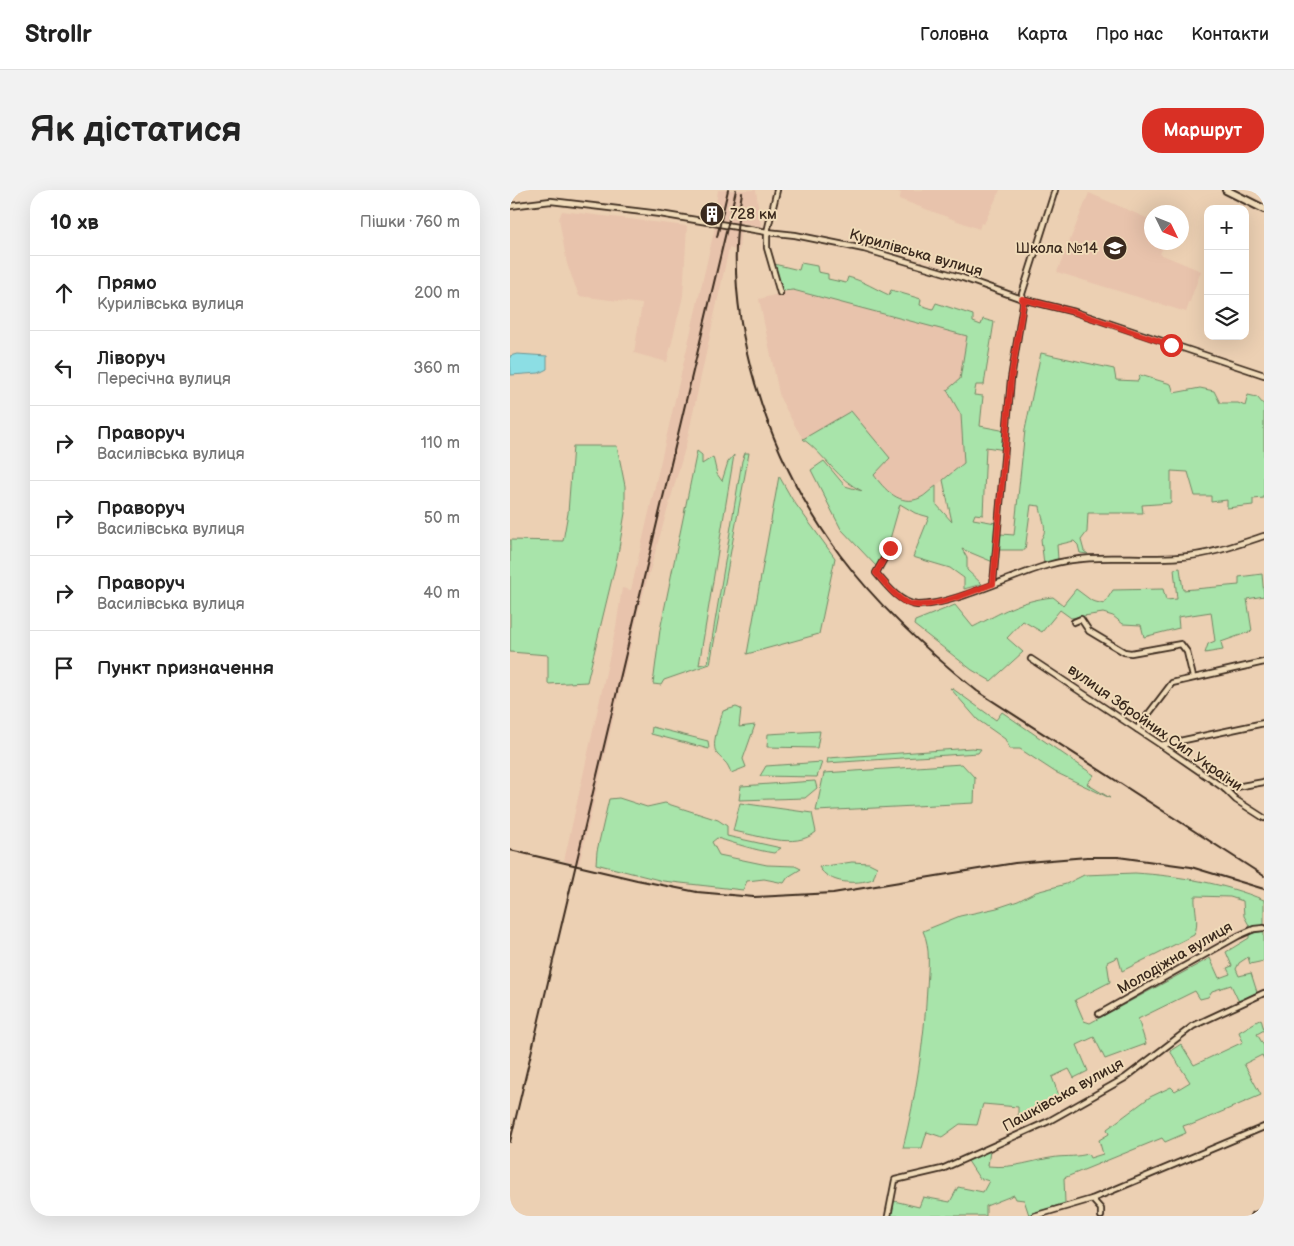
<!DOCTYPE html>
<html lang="uk">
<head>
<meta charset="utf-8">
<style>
  body { margin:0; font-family:"Balsamiq Sans",sans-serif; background:#f2f2f2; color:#222 }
  .controls { position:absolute; right:15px; top:15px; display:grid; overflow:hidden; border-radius:10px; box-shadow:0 5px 20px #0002 }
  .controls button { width:45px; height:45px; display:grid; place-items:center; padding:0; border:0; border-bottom:1px solid #e0e0e0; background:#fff; color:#222; font:25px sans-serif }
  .compass { position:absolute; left:634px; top:15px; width:45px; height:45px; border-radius:50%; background:#fff; box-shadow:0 5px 20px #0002; rotate:133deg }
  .stop { position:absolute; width:15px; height:15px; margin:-11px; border:4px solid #d93025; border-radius:50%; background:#fff }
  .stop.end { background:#d93025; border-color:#fff; box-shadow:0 1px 5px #0008 }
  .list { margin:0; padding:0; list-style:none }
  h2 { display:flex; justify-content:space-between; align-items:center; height:65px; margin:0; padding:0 20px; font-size:21px }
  h2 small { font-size:16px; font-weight:400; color:#767676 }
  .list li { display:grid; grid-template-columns:32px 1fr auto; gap:15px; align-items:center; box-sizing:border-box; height:75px; padding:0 20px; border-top:1px solid #e0e0e0 }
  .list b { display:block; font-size:19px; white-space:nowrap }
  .list p { margin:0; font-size:16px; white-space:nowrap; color:#767676 }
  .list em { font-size:16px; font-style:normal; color:#767676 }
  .icon { flex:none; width:28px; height:28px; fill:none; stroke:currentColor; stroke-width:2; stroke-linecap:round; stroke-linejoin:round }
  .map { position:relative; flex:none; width:754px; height:1026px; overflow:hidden; border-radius:20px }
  header { display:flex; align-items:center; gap:30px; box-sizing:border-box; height:70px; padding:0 25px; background:#fff; border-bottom:1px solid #e0e0e0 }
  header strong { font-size:24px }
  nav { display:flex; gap:28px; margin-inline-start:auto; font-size:18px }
  .intro { display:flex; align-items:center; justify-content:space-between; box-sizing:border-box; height:120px; padding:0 30px }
  h1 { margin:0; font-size:35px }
  .button { padding:12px 22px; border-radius:20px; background:#d93025; color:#fff; font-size:18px; font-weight:700 }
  main { display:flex; gap:30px; padding:0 30px }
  aside { flex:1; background:#fff; border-radius:20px; box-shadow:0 5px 20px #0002 }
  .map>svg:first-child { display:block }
  .built { fill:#e8c3ac }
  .green { fill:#a8e4aa; stroke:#728764 }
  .water { fill:#8cdee4; stroke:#6c9695 }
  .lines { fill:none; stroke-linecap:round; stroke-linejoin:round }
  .street-casing { stroke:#3b2a1e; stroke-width:8 }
  .secondary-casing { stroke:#3b2a1e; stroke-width:10 }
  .street { stroke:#f0dbb9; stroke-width:4.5 }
  .secondary { stroke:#f0dbb9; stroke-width:6 }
  .rail { stroke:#3b2a1e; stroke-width:2 }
  .route { stroke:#d93025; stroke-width:6 }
  .labels { text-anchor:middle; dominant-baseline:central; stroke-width:4; stroke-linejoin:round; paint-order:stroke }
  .poi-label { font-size:15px; fill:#3b2a1e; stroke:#f0dbb9; text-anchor:start }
  .street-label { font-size:15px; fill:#3b2a1e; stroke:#f0dbb9 }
</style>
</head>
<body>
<header>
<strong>Strollr</strong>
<nav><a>Головна</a><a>Карта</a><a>Про нас</a><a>Контакти</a></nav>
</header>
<div class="intro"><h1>Як дістатися</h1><a class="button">Маршрут</a></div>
<main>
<aside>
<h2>10 хв<small>Пішки · 760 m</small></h2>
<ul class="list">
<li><svg class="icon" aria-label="ahead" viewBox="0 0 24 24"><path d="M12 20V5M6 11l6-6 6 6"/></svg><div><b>Прямо</b><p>Курилівська вулиця</p></div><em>200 m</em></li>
<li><svg class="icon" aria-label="left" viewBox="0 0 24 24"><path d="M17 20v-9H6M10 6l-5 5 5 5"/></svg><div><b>Ліворуч</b><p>Пересічна вулиця</p></div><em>360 m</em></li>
<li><svg class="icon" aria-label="right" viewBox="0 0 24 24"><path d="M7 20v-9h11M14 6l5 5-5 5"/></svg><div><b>Праворуч</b><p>Василівська вулиця</p></div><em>110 m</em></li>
<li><svg class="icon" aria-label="right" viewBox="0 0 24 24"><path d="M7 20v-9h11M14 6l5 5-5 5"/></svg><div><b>Праворуч</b><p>Василівська вулиця</p></div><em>50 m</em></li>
<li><svg class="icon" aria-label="right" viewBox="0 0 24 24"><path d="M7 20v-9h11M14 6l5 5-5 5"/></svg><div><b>Праворуч</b><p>Василівська вулиця</p></div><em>40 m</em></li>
<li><svg class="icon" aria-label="arrive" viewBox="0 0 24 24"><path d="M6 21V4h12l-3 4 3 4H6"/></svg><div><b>Пункт призначення</b></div></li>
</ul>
</aside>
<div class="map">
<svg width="754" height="1026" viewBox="0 0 754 1026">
  <rect width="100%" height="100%" fill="#ecd0b3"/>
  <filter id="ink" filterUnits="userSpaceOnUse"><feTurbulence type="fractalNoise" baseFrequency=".02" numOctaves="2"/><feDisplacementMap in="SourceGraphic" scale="10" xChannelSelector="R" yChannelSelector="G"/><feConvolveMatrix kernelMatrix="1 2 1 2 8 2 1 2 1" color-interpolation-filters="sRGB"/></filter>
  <g filter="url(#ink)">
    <!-- built -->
    <g class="built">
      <polygon points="208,0 246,0 251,37 231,32 229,61 219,58 176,255 130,415 69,675 54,671 106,437 112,398 121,400 205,37 196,34 198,19 205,20"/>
      <polygon points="385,0 490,0 474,34 471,33 469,39 389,9 391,3"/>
      <polygon points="579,3 641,30 642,52 655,53 650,64 691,81 676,122 547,82"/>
      <polygon points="52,21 177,36 173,106 157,172 124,163 132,114 69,106 57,74 49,29"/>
      <polygon points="283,100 458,146 450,190 437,200 451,225 455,273 401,315 341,296 310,262 293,249 284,234 270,208 249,109"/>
    </g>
    <!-- green -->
    <g class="green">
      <path d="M291,73L307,76L308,82L318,84V89L336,93L338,87C354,91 365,99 379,105L381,100L411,109L410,115L423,119L426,113L463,125V132L471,135L473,129L484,132L474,195H466L464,205L473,206L470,236L496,241L495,260L476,257L473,325L465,324L463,329L486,333L483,372L452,359L457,368V380L472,394L454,399V388L440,378L403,367L419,327L405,323L390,314L378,356L367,377L331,339L301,280L314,271L335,296L352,301C328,290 315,265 293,249L341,221L380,268L364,285C374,299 390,317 410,308C415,306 421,299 426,296V314L442,332L433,290L454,273L451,225L437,200L450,189L457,146L283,100L273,101L264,74L289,80Z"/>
      <path d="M531,163L604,179L606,190L628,191L630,185L661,194L664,203L690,198L704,201L710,213H728L735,216L738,205L747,207L754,215V308L743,309V315L717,318V310L701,312V306H685L678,282L661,281V313L632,315L633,323H578L577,342L571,350L574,361L578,364L570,363L568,355L564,351L547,355L548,369L534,374L531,349C539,339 531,328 530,316L521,315L515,360H488L491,344L504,345L515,240Z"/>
      <polygon points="63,256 107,256 115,296 115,323 108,364 77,492 38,494 38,465 0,462 0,350 53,351 58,323"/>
      <polygon points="187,261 192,265 192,274 203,267 207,284 212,291 218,272 224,265 189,475 198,473 232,271 235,263 239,263 200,474 154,490 151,495 143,494 150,440"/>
      <polygon points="269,286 282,309 325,368 309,444 237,464"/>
      <path d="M670,378L673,400L729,395V387L752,384L754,406L737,409L742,441L711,452L713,460L695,463L698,454L705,451L701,422L668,427L669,438L634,447L631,435L613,434L603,426L593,423L561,428L550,420L532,442L513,431L497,448L513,462L481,491L462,480L404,435L405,431L445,415L463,437C493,422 508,411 543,407L553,415L566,399L582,411L594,414L603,400L653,399L656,410L667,409L664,379Z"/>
      <polygon points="440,498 443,499 486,530 492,522 584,585 577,594 600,608 545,582 510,559 500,559 495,549 468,530"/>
      <path d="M226,517L231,519L229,537L245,535L233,569L236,577L221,583C217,571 214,572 207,564C200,554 210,532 213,521Z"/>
      <polygon points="142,537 198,551 199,559 141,544"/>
      <polygon points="310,541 307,558 257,557 258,544"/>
      <polygon points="462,558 471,559 468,563 317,573 318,568"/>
      <polygon points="312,572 307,587 250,586 256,576"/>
      <polygon points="452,574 465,588 464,613 306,621 314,583"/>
      <polygon points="305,591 307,598 295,608 229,610 231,596"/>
      <path d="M109,608L137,617L155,613L208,630L217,636V646L271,658L264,663C244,660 227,654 207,648L202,652L209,665L257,675L285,676L291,679L278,687L274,693L254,689L237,691L233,700L153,691L86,674L87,661L99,609Z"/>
      <path d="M230,613L302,623L306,642C285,660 248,645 223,641Z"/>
      <path d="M342,672L359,673L367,677L363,689C346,695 319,694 309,677Z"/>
      <path d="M625,683C670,686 713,693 754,710V736L740,737L734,726L733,711L720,707L685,706C684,719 690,733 684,745L612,781L608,767L597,772L600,792L565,810L574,831L580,833L700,768L709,788L720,784L717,778L722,776L716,762L739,748V744L754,741V771L740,774L738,767L729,773L726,779L729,786L741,783L747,802L729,812L721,795L702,801L698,807L690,809L685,801L628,829L636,854L595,869L584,847L567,855L578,881L564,888L559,879L542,887L549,906L526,920L508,925V917L473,914L467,935L450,934L432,947L417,942L412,958H393C406,905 414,853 417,798C418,780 421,758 413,741L450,726L487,718L508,711L526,702L556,694L574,685Z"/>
      <path d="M751,829L754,840L747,844L754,856V869L752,865L734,874L751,905L681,935L679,934L673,936L676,943L655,952L652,948L554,988L555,1013L519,1025L514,1010L506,1009L504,1005L476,1016V1026H381L384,1011L409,1017L413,1007L440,1012L448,997L473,1002L479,991L469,988L458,971L480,960L478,976C505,979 522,970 547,967C558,966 567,967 578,964L580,968L593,964L589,950L599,944L597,939L640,907L661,897L665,901L680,892L660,861L671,854L684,875L733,852L729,842Z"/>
    </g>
    <!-- water -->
    <polygon class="water" points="7,164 37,166 37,179 29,183 1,185 0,166"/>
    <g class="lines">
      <defs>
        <g id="street">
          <polyline points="267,0 257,42 257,58 270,103"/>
          <polyline points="0,16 41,11 150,24 257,42 285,45 354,59 453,88 512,109 565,122 754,185"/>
          <path d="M380,358L366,383C377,396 390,413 407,415C440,416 504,385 538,375C582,362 625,371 670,367C699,365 727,355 754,346"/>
          <polyline points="483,394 501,189 513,114 512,104 545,0"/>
          <polyline points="564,432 571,429 579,441 614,462 621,463 671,454 677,462 683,487"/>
          <polyline points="521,469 651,555 715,599 726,610 754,628"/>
          <polyline points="627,539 662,493 754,472"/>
          <polyline points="651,555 754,533"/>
          <polyline points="715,599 754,592"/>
          <polyline points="589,824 728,746 744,739 754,738"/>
          <polyline points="582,1009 754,937"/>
          <polyline points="378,1026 385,990 432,979 539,931 615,888 683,836 754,803"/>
          <polyline points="524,1026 582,1009 591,1019 591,1026"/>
        </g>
        <g id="secondary">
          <polyline points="716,0 754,19"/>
          <polyline points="745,1026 754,1022"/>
        </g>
      </defs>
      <!-- street casing -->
      <use href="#street" class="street-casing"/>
      <!-- secondary casing -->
      <use href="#secondary" class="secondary-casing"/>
      <!-- street -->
      <use href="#street" class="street"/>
      <!-- secondary -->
      <use href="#secondary" class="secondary"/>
      <!-- rail -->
      <g class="rail">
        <path d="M232,3C208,125 258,268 330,365C369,417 417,461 467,501L754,686"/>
        <polyline points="207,47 218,0"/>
        <polyline points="0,660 127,690 187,702 244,707 323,703 505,673 577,667 608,667 681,677 754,699"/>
        <polyline points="0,952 226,0"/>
      </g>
    </g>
  </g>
  <g class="lines" filter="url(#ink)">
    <!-- route -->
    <path class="route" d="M380,358L366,383C375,393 385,407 397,413C418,422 462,401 483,394L501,189L513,114L512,109L564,122L661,155"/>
  </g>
  <!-- icons -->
  <defs>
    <symbol id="building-disc" viewBox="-11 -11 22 22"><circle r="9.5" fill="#3b2a1e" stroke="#f0dbb9"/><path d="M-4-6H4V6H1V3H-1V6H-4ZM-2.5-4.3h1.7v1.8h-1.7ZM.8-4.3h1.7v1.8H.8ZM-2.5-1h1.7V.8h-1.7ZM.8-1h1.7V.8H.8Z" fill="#fff"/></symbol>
    <symbol id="school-disc" viewBox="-11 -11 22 22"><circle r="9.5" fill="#3b2a1e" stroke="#f0dbb9"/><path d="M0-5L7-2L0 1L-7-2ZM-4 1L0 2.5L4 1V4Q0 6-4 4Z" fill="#fff"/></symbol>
  </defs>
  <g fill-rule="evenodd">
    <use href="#building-disc" x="188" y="10" width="28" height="28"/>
    <use href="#school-disc" x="591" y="44" width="28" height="28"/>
  </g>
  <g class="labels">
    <!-- poi labels -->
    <g class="poi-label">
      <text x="220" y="24">728 км</text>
      <text x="588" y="58" text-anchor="end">Школа №14</text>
    </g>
    <!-- street labels -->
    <g class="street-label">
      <text transform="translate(406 63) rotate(16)">Курилівська вулиця</text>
      <text transform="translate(645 538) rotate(35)">вулиця Збройних Сил України</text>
      <text transform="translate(665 768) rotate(-30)">Молодіжна вулиця</text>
      <text transform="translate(553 905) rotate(-29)">Пашківська вулиця</text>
    </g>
  </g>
</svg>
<div class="controls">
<button>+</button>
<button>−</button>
<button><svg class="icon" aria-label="layers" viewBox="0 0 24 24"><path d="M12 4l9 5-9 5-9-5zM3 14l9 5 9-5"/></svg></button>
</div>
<svg class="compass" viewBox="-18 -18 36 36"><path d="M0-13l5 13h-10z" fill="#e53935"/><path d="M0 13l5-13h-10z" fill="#767676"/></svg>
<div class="stop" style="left:661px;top:155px"></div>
<div class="stop end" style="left:380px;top:358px"></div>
</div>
</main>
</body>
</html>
